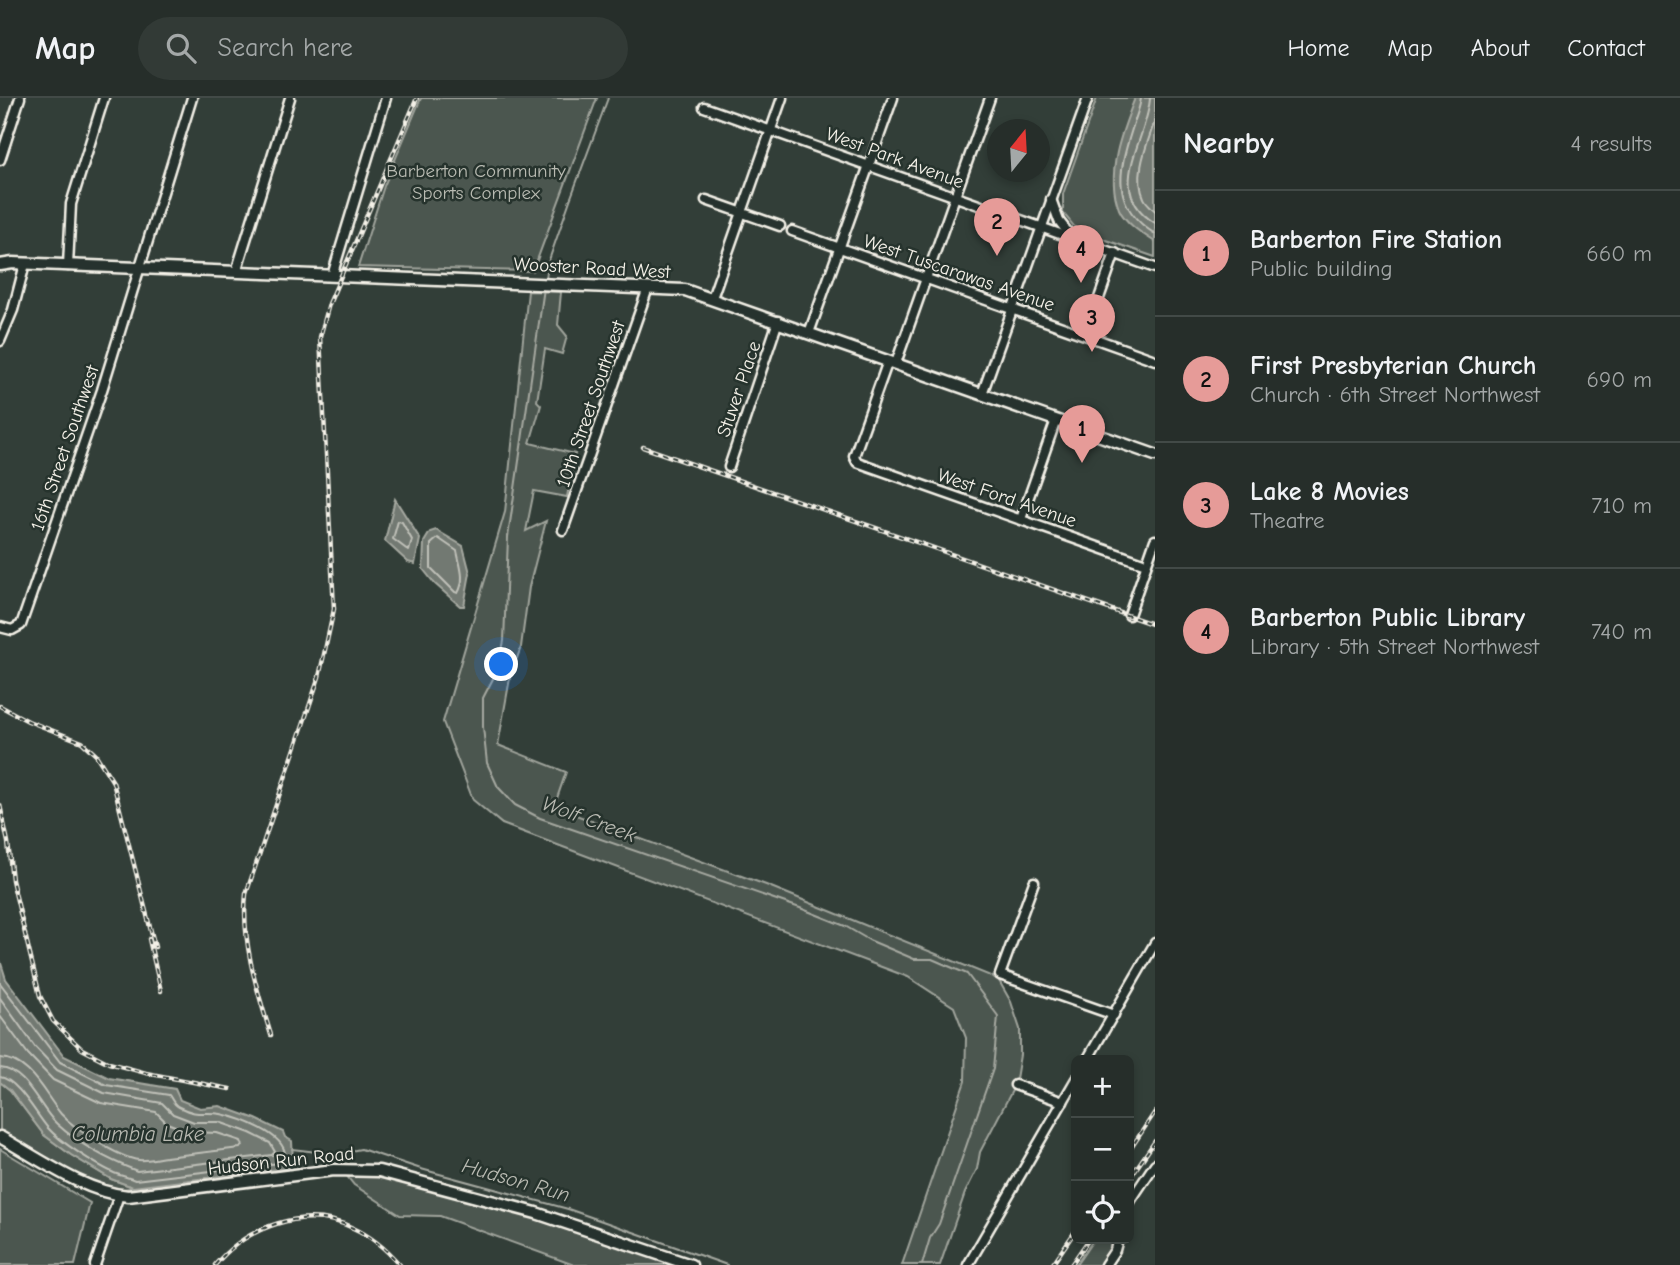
<!DOCTYPE html>
<html lang="en">
<head>
<meta charset="utf-8">
<style>
  body { margin:0; font-family:"Comic Neue",sans-serif; background:#323a36; color:#f1f3f6 }
  .controls { position:absolute; right:21px; bottom:21px; display:grid; overflow:hidden; border-radius:10px; box-shadow:0 4px 10px #0003 }
  .controls button { width:63px; height:63px; display:grid; place-items:center; padding:0; border:0; border-bottom:2px solid #424a47; background:#262e2a; color:#f1f3f6; font:35px sans-serif }
  .compass { position:absolute; left:987px; top:21px; width:63px; height:63px; border-radius:50%; background:#262e2a; box-shadow:0 4px 10px #0003; rotate:18deg }
  .you { position:absolute; left:502px; top:567px; width:24px; height:24px; margin:-18px; border:5px solid #fff; border-radius:50%; background:#1a73e8; box-shadow:0 0 0 10px #1a73e833 }
  .badge { display:grid; place-items:center; width:46px; height:46px; border-radius:50%; background:#e69b98; color:#111; font-size:23px; font-weight:700 }
  .pin { position:absolute; translate:-50% -58px; filter:drop-shadow(0 2px 4px #0008) }
  .pin::after { content:''; position:absolute; top:37px; width:24px; height:21px; background:inherit; clip-path:polygon(0 0,100% 0,50% 100%) }
  .list { margin:0; padding:0; list-style:none }
  h2 { display:flex; justify-content:space-between; align-items:center; height:91px; margin:0; padding:0 28px; font-size:30px }
  h2 small { font-size:23px; font-weight:400; color:#a4a8a8 }
  .list li { display:grid; grid-template-columns:46px 1fr auto; gap:21px; align-items:center; box-sizing:border-box; height:126px; padding:0 28px; border-top:2px solid #424a47 }
  .list b { display:block; font-size:26px; white-space:nowrap }
  .list p { margin:0; font-size:23px; white-space:nowrap; color:#a4a8a8 }
  .list em { font-size:23px; font-style:normal; color:#a4a8a8 }
  .icon { flex:none; width:38px; height:38px; fill:none; stroke:currentColor; stroke-width:2; stroke-linecap:round; stroke-linejoin:round }
  .map { position:relative; flex:none; width:1155px; height:1167px; overflow:hidden }
  header { display:flex; align-items:center; gap:42px; box-sizing:border-box; height:98px; padding:0 35px; background:#262e2a; border-bottom:2px solid #424a47 }
  header strong { font-size:33px }
  nav { display:flex; gap:38px; margin-inline-start:auto; font-size:24px }
  .search { width:490px; height:63px; background:#323a36; display:flex; align-items:center; gap:18px; box-sizing:border-box; padding:0 24px; border-radius:38px; color:#a4a8a8; font-size:26px }
  main { display:flex }
  aside { flex:1; background:#262e2a }
  .map>svg:first-child { display:block }
  .green { fill:#4c564f; stroke:#a0a49c; stroke-width:2 }
  .water { fill:#727972; stroke:#a6a9a1; stroke-width:2 }
  .lines { fill:none; stroke-linecap:round; stroke-linejoin:round }
  .shore { stroke:#c0c1b9; stroke-width:2 }
  .stream { stroke:#a6a9a1; stroke-width:2 }
  .minor-casing { stroke:#f4f1e8; stroke-width:13 }
  .major-casing { stroke:#f4f1e8; stroke-width:15 }
  .minor { stroke:#26332d; stroke-width:8 }
  .major { stroke:#26332d; stroke-width:10 }
  .rail-casing { stroke:#f4f1e8; stroke-width:4.5 }
  .rail { stroke:#26332d; stroke-width:2; stroke-dasharray:5; stroke-linecap:butt }
  .labels { text-anchor:middle; dominant-baseline:central; stroke-width:5; stroke-linejoin:round; paint-order:stroke }
  .street-label { font-size:19px; fill:#f4f1e8; stroke:#26332d }
  .park-label { font-size:19px; fill:#b9bbb2; stroke:#26332d }
  .water-label { font-size:21px; font-style:italic; fill:#babbb3; stroke:#26332d }
</style>
</head>
<body>
<header>
<strong>Map</strong>
<div class="search"><svg class="icon" aria-label="search" viewBox="0 0 24 24"><circle cx="10" cy="10" r="6"/><path d="M15 15l6 6"/></svg>Search here</div>
<nav><a>Home</a><a>Map</a><a>About</a><a>Contact</a></nav>
</header>
<main>
<div class="map">
<svg width="1155" height="1167" viewBox="0 0 1155 1167">
  <rect width="100%" height="100%" fill="#323e38"/>
  <filter id="ink" filterUnits="userSpaceOnUse"><feTurbulence type="fractalNoise" baseFrequency=".0143" numOctaves="2"/><feDisplacementMap in="SourceGraphic" scale="14" xChannelSelector="R" yChannelSelector="G"/><feConvolveMatrix kernelMatrix="1 2 1 2 8 2 1 2 1" color-interpolation-filters="sRGB"/></filter>
  <g filter="url(#ink)">
    <!-- green -->
    <g class="green">
      <polygon points="421,0 597,0 533,173 358,169 384,88"/>
      <polygon points="1097,0 1155,0 1155,159 1077,132 1063,115 1063,96"/>
      <polygon points="528,193 561,194 558,227 567,238 562,256 545,251 537,303 541,307 530,345 575,356 567,399 534,393 526,433 546,423 529,489 521,549 510,580 498,647 566,674 554,709 766,787 998,881 1011,904 1020,931 1020,957 1015,987 980,1054 977,1071 965,1095 940,1167 902,1167 965,983 966,940 954,909 908,879 502,726 473,702 443,624 505,414"/>
      <path d="M0,984L10,992L44,1037L71,1057L111,1081L133,1089C106,1101 26,1048 0,1033Z"/>
      <polygon points="0,1051 90,1105 75,1167 0,1167"/>
      <polygon points="342,1072 362,1072 461,1095 691,1167 574,1167 440,1118 400,1117 354,1087"/>
      <polygon points="1094,1141 1112,1141 1112,1148 1099,1167 1076,1167"/>
    </g>
    <!-- water -->
    <g class="water">
      <path d="M1135,0H1155V144C1143,136 1125,125 1119,111C1105,76 1122,33 1135,0Z"/>
      <polygon points="395,401 420,441 415,466 408,464 385,443"/>
      <polygon points="436,432 463,448 470,475 464,508 460,508 435,486 423,471 424,444 430,434"/>
      <polygon points="0,862 6,881 64,958 109,980 175,991 180,1002 200,1010 220,1008 256,1021 283,1034 285,1039 292,1043 293,1063 289,1064 289,1070 133,1089 111,1081 71,1057 44,1037 10,992 0,984"/>
    </g>
    <g class="lines">
      <!-- shore -->
      <g class="shore">
        <path d="M1141,0C1140,10 1135,21 1132,31C1118,75 1111,108 1155,136"/>
        <path d="M1150,0C1148,42 1102,92 1155,125"/>
        <path d="M1155,22C1148,45 1133,76 1144,100C1146,105 1152,109 1155,113"/>
        <polygon points="398,423 402,424 412,442 409,453 393,441"/>
        <path d="M438,440L457,453C460,468 466,481 458,495L455,494L431,470V446Z"/>
        <path d="M0,885L60,964L106,987L169,997C172,1001 173,1006 179,1009C198,1019 204,1013 221,1016C240,1020 285,1036 285,1057L279,1065L135,1082C128,1079 121,1078 114,1075C95,1066 61,1045 47,1029C36,1016 17,981 0,979"/>
        <path d="M0,900L35,949L57,972L104,995L162,1005L173,1016L194,1024H219L250,1035L270,1045L275,1054L272,1057L137,1073C108,1062 80,1047 57,1026C39,1010 27,972 0,970"/>
        <path d="M0,918L28,956L53,982L101,1005L156,1014L167,1025L191,1034L217,1035L241,1043L243,1048L240,1050C215,1053 190,1056 166,1059C157,1060 147,1063 139,1062C118,1060 75,1031 61,1016C44,996 30,961 0,960"/>
      </g>
      <!-- stream -->
      <g class="stream">
        <polyline points="546,181 548,165 570,102 608,0"/>
        <polyline points="544,190 508,439 504,543 498,571 483,600 483,629 487,665 498,689 515,707 540,720 800,810 845,828 869,842 914,861 932,861 967,876 998,918 993,971 939,1126 930,1140 922,1167"/>
        <polyline points="292,1051 334,1056 361,1051 421,1071 568,1111 727,1167"/>
      </g>
      <defs>
        <g id="minor">
          <polyline points="704,9 1155,170"/>
          <polyline points="0,62 20,0"/>
          <polyline points="1051,101 1059,123 1073,141"/>
          <polyline points="706,102 780,128"/>
          <polyline points="792,133 1155,262"/>
          <polyline points="68,168 71,106 104,0"/>
          <polyline points="236,174 290,0"/>
          <polyline points="332,178 386,0"/>
          <polyline points="712,200 782,0"/>
          <polyline points="809,235 893,0"/>
          <polyline points="1086,237 1115,155"/>
          <polyline points="0,243 13,212 25,166"/>
          <polyline points="888,263 854,358 857,364 1146,466"/>
          <polyline points="896,265 990,0"/>
          <polyline points="982,296 1088,0"/>
          <polyline points="729,369 778,223"/>
          <polyline points="1021,421 1056,322"/>
          <polyline points="563,432 648,190"/>
          <polyline points="1129,517 1155,442"/>
          <polyline points="0,529 12,532 21,527 102,292 192,0"/>
          <polyline points="1034,784 1000,877 1114,917"/>
          <polyline points="1087,962 1155,845"/>
          <polyline points="1015,987 1063,1004"/>
          <polyline points="1129,1105 1155,1066"/>
          <polyline points="95,1167 119,1097"/>
          <polyline points="968,1167 1076,981"/>
          <polyline points="1105,1167 1115,1152 1118,1141"/>
        </g>
        <g id="major">
          <polyline points="0,167 13,165 685,192 1155,357"/>
          <path d="M0,1039C38,1060 84,1094 128,1098L334,1072L379,1073L536,1115L691,1167"/>
        </g>
      </defs>
      <!-- minor casing -->
      <use href="#minor" class="minor-casing"/>
      <!-- major casing -->
      <use href="#major" class="major-casing"/>
      <!-- minor -->
      <use href="#minor" class="minor"/>
      <!-- major -->
      <use href="#major" class="major"/>
      <defs>
        <g id="rail">
          <polyline points="643,349 1155,527"/>
          <polyline points="0,608 28,623 82,644 96,657 113,684 155,849"/>
          <polyline points="0,707 8,744 12,782 40,898 53,923 82,951 109,965 146,975 230,991"/>
          <polyline points="149,841 161,893"/>
          <path d="M271,937C257,892 241,843 246,796L319,579L334,511L320,239L329,206L417,0"/>
          <polyline points="1129,1053 1155,1014"/>
          <polyline points="1129,1081 1155,1043"/>
          <path d="M215,1167C247,1128 306,1107 353,1130C371,1138 387,1152 400,1167"/>
          <polyline points="1052,1167 1076,1132"/>
          <polyline points="1071,1167 1089,1141"/>
        </g>
      </defs>
      <!-- rail casing -->
      <use href="#rail" class="rail-casing"/>
      <!-- rail -->
      <use href="#rail" class="rail"/>
    </g>
  </g>
  <g class="labels">
    <!-- street labels -->
    <g class="street-label">
      <text transform="translate(895 60) rotate(20)">West Park Avenue</text>
      <text transform="translate(592 170) rotate(3)">Wooster Road West</text>
      <text transform="translate(959 175) rotate(19)">West Tuscarawas Avenue</text>
      <text transform="translate(739 291) rotate(-71)">Stuver Place</text>
      <text transform="translate(591 306) rotate(-71)">10th Street Southwest</text>
      <text transform="translate(65 350) rotate(-71)">16th Street Southwest</text>
      <text transform="translate(1007 400) rotate(19)">West Ford Avenue</text>
      <text transform="translate(281 1063) rotate(-6)">Hudson Run Road</text>
    </g>
    <!-- park labels -->
    <g class="park-label">
      <text x="476" y="73">Barberton Community<tspan x="476" dy="22">Sports Complex</tspan></text>
    </g>
    <!-- water labels -->
    <g class="water-label">
      <text transform="translate(589 721) rotate(20)">Wolf Creek</text>
      <text x="138" y="1036">Columbia Lake</text>
      <text transform="translate(516 1082) rotate(16)">Hudson Run</text>
    </g>
  </g>
</svg>
<div class="controls">
<button>+</button>
<button>−</button>
<button><svg class="icon" aria-label="locate" viewBox="0 0 24 24"><circle cx="12" cy="12" r="6"/><path d="M12 2v4M12 18v4M2 12h4M18 12h4"/></svg></button>
</div>
<svg class="compass" viewBox="-18 -18 36 36"><path d="M0-13l5 13h-10z" fill="#e53935"/><path d="M0 13l5-13h-10z" fill="#a4a8a8"/></svg>
<div class="you"></div>
<div class="pin badge" style="left:1082px;top:365px">1</div>
<div class="pin badge" style="left:997px;top:158px">2</div>
<div class="pin badge" style="left:1092px;top:254px">3</div>
<div class="pin badge" style="left:1081px;top:185px">4</div>
</div>
<aside>
<h2>Nearby<small>4 results</small></h2>
<ul class="list">
<li><span class="badge">1</span><div><b>Barberton Fire Station</b><p>Public building</p></div><em>660 m</em></li>
<li><span class="badge">2</span><div><b>First Presbyterian Church</b><p>Church · 6th Street Northwest</p></div><em>690 m</em></li>
<li><span class="badge">3</span><div><b>Lake 8 Movies</b><p>Theatre</p></div><em>710 m</em></li>
<li><span class="badge">4</span><div><b>Barberton Public Library</b><p>Library · 5th Street Northwest</p></div><em>740 m</em></li>
</ul>
</aside>
</main>
</body>
</html>
